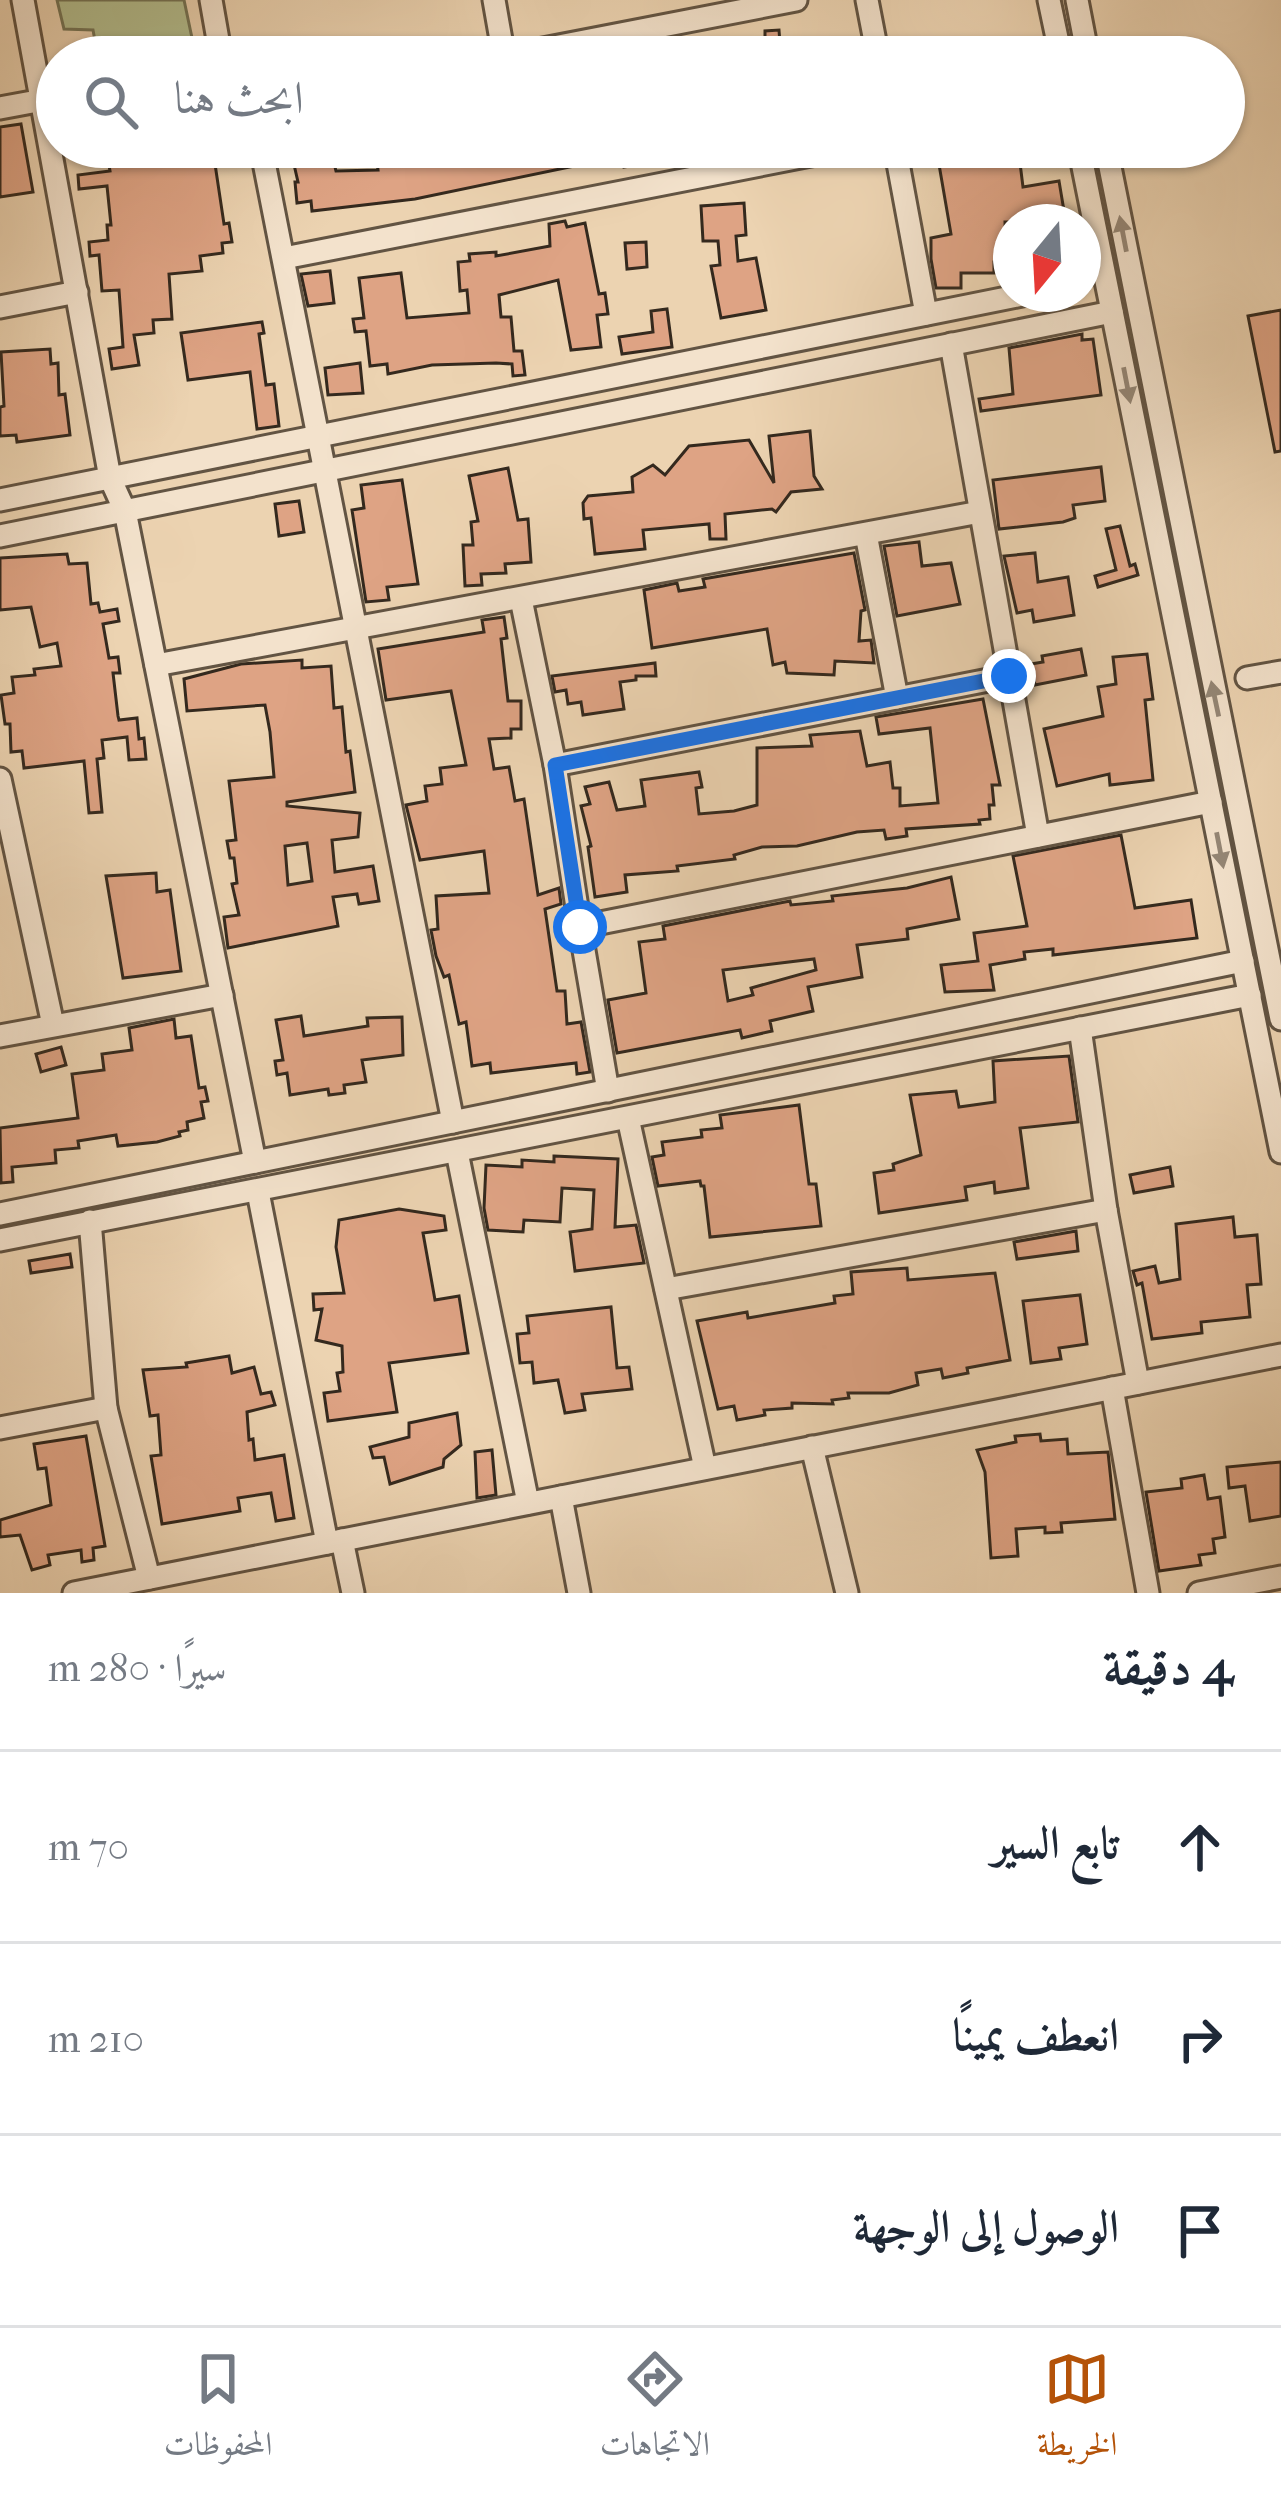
<!DOCTYPE html>
<html lang="ar">
<head>
<meta charset="utf-8">
<style>
  body { margin:0; font-family:"IM FELL French Canon",Amiri,serif; background:#f2f2f3; color:#1f2937; direction:rtl }
  .compass { position:absolute; left:993px; top:204px; width:108px; height:108px; border-radius:50%; background:#fff; box-shadow:0 3px 9px #0004; rotate:198deg }
  .stop { position:absolute; width:36px; height:36px; margin:-27px; border:9px solid #1a73e8; border-radius:50%; background:#fff }
  .stop.end { background:#1a73e8; border-color:#fff; box-shadow:0 3px 12px #0008 }
  .list { margin:0; padding:0; list-style:none }
  h2 { display:flex; justify-content:space-between; align-items:center; height:156px; margin:0; padding:0 48px; font-size:51px }
  h2 small { font-size:39px; font-weight:400; color:#747a83 }
  .list li { display:grid; grid-template-columns:78px 1fr auto; gap:36px; align-items:center; box-sizing:border-box; height:192px; padding:0 48px; border-top:3px solid #e0e1e3 }
  .list b { display:block; font-size:45px; white-space:nowrap }
  .list em { font-size:39px; font-style:normal; color:#747a83 }
  .icon { flex:none; width:66px; height:66px; fill:none; stroke:currentColor; stroke-width:2; stroke-linecap:round; stroke-linejoin:round }
  .map { position:relative; flex:none; width:1281px; height:1593px; overflow:hidden; direction:ltr }
  .search { position:absolute; background:#fff; box-shadow:0 3px 9px #0004; left:36px; right:36px; top:36px; height:132px; display:flex; align-items:center; gap:30px; box-sizing:border-box; padding:0 42px; border-radius:66px; color:#747a83; font-size:45px }
  .sheet { height:732px; background:#fff }
  nav { display:flex; justify-content:space-around; align-items:center; box-sizing:border-box; height:168px; border-top:3px solid #e0e1e3; background:#fff; font-size:33px; color:#747a83 }
  nav a { display:grid; justify-items:center; gap:6px }
  nav .on { color:#b45309 }
  .map>svg:first-child { display:block }
  .green { fill:#b3be8f; stroke:#747456; stroke-width:3 }
  .building { fill:#dea384; stroke:#34291e; stroke-width:3; fill-rule:evenodd }
  .lines { fill:none; stroke-linecap:round; stroke-linejoin:round }
  .minor-casing { stroke:#625443; stroke-width:27 }
  .minor { stroke:#f3e2cc; stroke-width:21 }
  .oneway { fill:#948675 }
  .route { stroke:#1a73e8; stroke-width:15 }
</style>
</head>
<body>
<div class="map">
<svg width="1281" height="1593" viewBox="0 0 1281 1593">
  <rect width="100%" height="100%" fill="#ecd3b1"/>
  <filter id="stains"><feTurbulence type="fractalNoise" baseFrequency=".00167" numOctaves="4"/><feColorMatrix values="0 0 0 0 .2 0 0 0 0 .09 0 0 0 0 .02 0 0 0 .5 -.17"/></filter>
  <radialGradient id="worn" r=".72"><stop offset=".6" stop-color="#630" stop-opacity="0"/><stop offset="1" stop-color="#630" stop-opacity=".3"/></radialGradient>
  <!-- green -->
  <polygon class="green" points="57,0 184,0 196,57 98,57 93,30 64,29"/>
  <!-- building -->
  <g class="building">
    <polygon points="779,30 781,57 727,57 726,45 765,39 765,31"/>
    <polygon points="21,124 33,192 0,197 0,127"/>
    <polygon points="106,147 196,147 198,166 215,164 224,224 229,223 232,242 222,243 223,253 200,256 202,271 169,274 172,319 153,320 154,333 134,335 139,365 112,369 109,349 123,347 119,290 102,291 99,255 90,256 89,242 108,240 107,225 111,225 107,186 79,189 78,175 110,171"/>
    <polygon points="290,147 330,147 336,171 378,170 375,147 413,147 414,159 475,147 633,147 636,165 624,167 623,159 584,164 415,199 312,211 311,201 297,203 295,182 298,182"/>
    <polygon points="936,147 1018,147 1023,187 1059,181 1064,211 1048,213 1050,222 1005,222 1006,262 994,262 994,273 961,273 961,288 936,288 931,259 931,238 951,234"/>
    <polygon points="744,203 746,235 736,236 738,261 756,258 766,310 721,318 711,266 720,265 718,241 703,241 701,206"/>
    <polygon points="565,221 567,227 585,223 599,294 605,293 608,314 597,315 601,347 571,350 558,280 499,295 501,317 511,317 514,351 522,351 525,375 513,376 512,364 496,363 432,365 388,374 387,364 370,366 366,331 355,332 353,319 364,318 359,278 401,273 407,318 469,313 467,290 460,291 458,262 470,261 469,254 496,252 496,256 550,246 549,224"/>
    <polygon points="646,242 647,267 627,269 625,243"/>
    <polygon points="330,271 334,303 308,306 301,274"/>
    <polygon points="667,309 672,347 622,354 619,337 653,332 651,311"/>
    <polygon points="1281,310 1281,451 1275,452 1248,316"/>
    <polygon points="262,322 264,333 259,334 266,385 274,384 279,426 257,429 250,372 188,380 181,333"/>
    <polygon points="1082,334 1082,340 1093,339 1101,395 981,411 979,399 1013,394 1009,348"/>
    <polygon points="50,349 51,364 58,363 59,395 65,394 70,435 17,442 16,435 0,436 0,407 4,406 1,352"/>
    <polygon points="360,363 363,393 328,395 325,368"/>
    <polygon points="810,431 814,476 822,489 791,492 776,512 772,509 725,514 726,539 710,539 709,524 643,530 645,549 595,554 591,518 584,519 583,503 588,496 633,492 632,477 653,465 665,475 689,446 749,440 774,483 769,436"/>
    <polygon points="1101,467 1105,501 1073,505 1075,518 1063,522 999,529 993,480"/>
    <polygon points="508,468 518,520 528,519 531,562 505,564 506,573 481,574 482,585 465,586 463,545 473,545 471,522 478,521 469,476"/>
    <polygon points="402,480 418,584 387,587 389,600 366,602 352,510 364,508 361,485"/>
    <polygon points="299,501 304,532 279,536 275,504"/>
    <polygon points="1120,526 1130,566 1135,564 1138,575 1098,587 1095,576 1116,570 1106,529"/>
    <polygon points="919,542 922,566 951,563 960,604 897,616 884,546"/>
    <polygon points="854,553 865,610 861,611 859,641 871,640 874,663 835,661 834,675 787,673 785,662 773,665 767,629 652,648 644,590 677,583 679,591 705,587 703,579"/>
    <polygon points="1035,553 1038,582 1068,577 1074,615 1034,622 1032,610 1017,613 1004,556"/>
    <polygon points="67,554 69,564 87,563 91,604 98,603 100,612 117,609 119,621 103,624 109,658 118,657 120,673 113,673 118,716 119,720 137,718 139,739 144,738 146,759 129,760 127,737 102,740 104,758 97,759 102,812 89,813 84,761 24,768 22,751 11,752 10,724 5,724 1,695 14,693 12,677 35,675 34,669 61,666 57,643 40,647 31,607 0,610 0,558"/>
    <polygon points="504,617 507,638 501,639 508,701 521,701 521,729 511,729 511,738 489,739 494,769 509,767 515,801 524,799 538,895 559,888 561,904 545,909 557,991 565,991 567,1024 581,1022 590,1072 577,1074 576,1063 491,1073 490,1063 472,1066 466,1022 459,1024 449,975 444,977 436,956 431,930 438,929 436,896 489,893 484,851 420,860 406,805 427,801 425,786 442,784 440,768 466,765 451,691 386,700 378,649 484,632 482,620"/>
    <polygon points="1081,649 1086,675 1035,685 1031,664 1043,662 1042,656"/>
    <polygon points="1147,654 1153,699 1145,700 1153,780 1110,785 1109,774 1057,786 1044,729 1103,716 1098,687 1116,684 1113,657"/>
    <path d="M302,660V668L331,666L334,708L342,707L346,752L350,751L355,792L287,802V806L360,813L358,837L332,840L335,872L373,866L379,901L359,904L357,894L333,897L338,926L228,948L224,917L239,915L232,884L237,883L234,858H230L227,841L236,840L229,781L274,777L270,732L265,705L187,711L184,679L241,664ZM307,843L312,881L288,885L285,846Z"/>
    <polygon points="655,663 656,676 636,676 636,680 620,682 624,709 583,715 581,702 568,704 566,690 555,692 552,676"/>
    <polygon points="983,699 1000,785 992,785 994,805 989,805 990,819 979,820 980,824 906,829 907,836 886,839 884,830 857,832 797,846 762,847 734,855 735,859 677,866 678,871 625,875 627,892 595,897 588,847 591,846 581,806 590,804 585,787 609,782 617,810 645,806 641,780 699,772 702,787 696,788 699,814 734,811 757,805 757,748 812,746 810,735 860,731 867,766 890,762 893,788 900,788 900,806 938,803 930,728 879,734 876,717"/>
    <polygon points="1121,835 1135,908 1191,900 1197,938 1053,955 1053,949 1024,952 1025,959 990,965 994,990 945,992 941,965 978,961 974,933 1027,926 1013,856"/>
    <polygon points="156,873 157,892 170,890 181,971 123,978 106,876"/>
    <path d="M951,877L959,919L907,929L908,939L857,945L862,977L808,987L813,1011L770,1021L772,1031L742,1038L740,1030L617,1053L608,1000L646,993L639,942L665,939L663,926L790,901L791,905L833,901L832,896L907,888ZM814,959L816,970L751,988L753,995L728,1001L723,970Z"/>
    <polygon points="301,1016 304,1036 368,1026 367,1018 402,1017 403,1055 362,1060 366,1082 344,1085 345,1093 329,1095 328,1089 290,1095 287,1073 277,1075 275,1061 283,1060 276,1020"/>
    <polygon points="174,1019 176,1038 191,1036 199,1088 205,1087 208,1101 201,1102 204,1118 187,1122 188,1130 179,1132 180,1136 157,1142 118,1146 116,1135 78,1141 79,1148 55,1150 56,1163 12,1167 13,1182 1,1183 0,1128 78,1118 72,1074 104,1070 102,1054 132,1050 129,1028"/>
    <polygon points="61,1047 66,1065 41,1072 36,1054"/>
    <polygon points="1069,1056 1078,1122 1020,1128 1028,1188 995,1193 994,1182 965,1187 967,1200 879,1213 874,1173 894,1170 893,1164 921,1155 910,1095 956,1091 959,1107 995,1102 993,1061"/>
    <polygon points="799,1105 809,1184 816,1184 821,1226 710,1237 704,1186 701,1186 700,1181 658,1186 652,1157 664,1155 662,1142 702,1137 701,1130 722,1128 720,1115"/>
    <polygon points="554,1156 618,1159 615,1227 636,1225 644,1263 575,1271 570,1232 592,1229 594,1190 562,1188 560,1222 524,1220 523,1232 488,1230 484,1208 486,1165 522,1167 522,1160 554,1162"/>
    <polygon points="1170,1167 1173,1186 1134,1193 1130,1175"/>
    <polygon points="399,1209 444,1216 446,1230 423,1233 435,1300 459,1296 468,1353 389,1363 397,1412 328,1421 324,1393 340,1391 337,1373 343,1372 342,1346 316,1340 322,1309 314,1310 313,1294 344,1293 336,1247 339,1220"/>
    <polygon points="1233,1217 1235,1237 1257,1235 1261,1284 1247,1285 1250,1317 1201,1322 1202,1333 1152,1339 1142,1283 1137,1285 1133,1271 1155,1266 1159,1283 1180,1279 1176,1224"/>
    <polygon points="1076,1231 1078,1251 1017,1259 1014,1242"/>
    <polygon points="70,1254 72,1267 31,1273 29,1261"/>
    <polygon points="907,1268 908,1280 995,1273 1010,1360 967,1368 968,1373 943,1378 941,1369 916,1373 918,1385 889,1393 848,1393 849,1398 832,1400 833,1404 792,1403 792,1408 764,1410 765,1415 737,1420 734,1406 718,1409 697,1321 747,1312 748,1318 835,1303 834,1296 853,1294 851,1272"/>
    <polygon points="1080,1295 1087,1344 1059,1348 1061,1359 1031,1363 1023,1301"/>
    <polygon points="611,1307 617,1368 629,1367 632,1389 582,1394 585,1410 565,1413 558,1380 534,1383 532,1362 520,1363 517,1334 529,1333 527,1316"/>
    <polygon points="229,1356 232,1373 254,1367 261,1394 271,1392 275,1405 247,1412 249,1440 253,1439 255,1460 284,1455 294,1518 276,1521 271,1493 238,1498 240,1511 162,1524 151,1456 161,1455 158,1415 150,1416 143,1370 187,1367 186,1363"/>
    <polygon points="457,1413 461,1445 444,1459 443,1467 390,1484 384,1457 373,1458 370,1447 409,1437 409,1423"/>
    <polygon points="1040,1434 1041,1441 1067,1439 1068,1454 1108,1452 1115,1519 1061,1523 1062,1532 1045,1533 1045,1527 1016,1529 1018,1556 991,1558 985,1472 977,1450 1016,1442 1015,1436"/>
    <polygon points="86,1436 105,1546 93,1548 94,1560 82,1562 81,1550 48,1555 50,1565 32,1570 20,1535 0,1537 0,1520 51,1505 46,1468 38,1469 34,1444"/>
    <polygon points="492,1450 496,1495 477,1498 475,1452"/>
    <polygon points="1281,1462 1281,1516 1250,1521 1245,1486 1229,1488 1227,1467"/>
    <polygon points="1204,1475 1208,1499 1220,1497 1225,1537 1213,1539 1215,1553 1199,1555 1201,1565 1159,1571 1146,1492 1182,1488 1181,1479"/>
  </g>
  <g class="lines">
    <defs>
      <g id="minor">
        <polyline points="23,0 110,478 125,511 255,1162"/>
        <polyline points="211,0 221,57"/>
        <polyline points="494,0 504,57"/>
        <polyline points="867,0 878,57"/>
        <polyline points="1049,0 1061,57"/>
        <polyline points="1077,0 1088,57"/>
        <polyline points="502,57 796,0"/>
        <polyline points="0,108 43,100"/>
        <polyline points="261,147 453,1122"/>
        <polyline points="895,147 926,314"/>
        <polyline points="1079,147 1281,1152"/>
        <polyline points="1106,147 1281,1019"/>
        <polyline points="284,258 852,147"/>
        <polyline points="0,307 77,292"/>
        <polyline points="951,344 1038,836"/>
        <polyline points="0,500 1027,294"/>
        <polyline points="866,534 897,698"/>
        <polyline points="0,536 1112,312"/>
        <polyline points="521,599 555,765 580,927 1211,802"/>
        <polyline points="156,665 980,512"/>
        <polyline points="1247,678 1281,672"/>
        <polyline points="555,765 1009,676"/>
        <polyline points="0,779 53,1025"/>
        <polyline points="580,927 608,1091"/>
        <polyline points="1080,1028 1106,1210 1138,1383"/>
        <polyline points="0,1036 222,995"/>
        <polyline points="628,1118 705,1468"/>
        <polyline points="457,1152 528,1503"/>
        <polyline points="258,1192 327,1543"/>
        <polyline points="0,1214 1243,961"/>
        <polyline points="90,1221 106,1408 149,1578"/>
        <polyline points="0,1240 1250,995"/>
        <polyline points="666,1289 1106,1210"/>
        <polyline points="1112,1388 1148,1593"/>
        <polyline points="0,1428 106,1408"/>
        <polyline points="812,1447 847,1593"/>
        <polyline points="561,1497 579,1593"/>
        <polyline points="342,1540 353,1593"/>
        <polyline points="74,1593 1281,1355"/>
        <polyline points="1199,1593 1281,1577"/>
      </g>
    </defs>
    <!-- minor casing -->
    <use href="#minor" class="minor-casing"/>
    <!-- minor -->
    <use href="#minor" class="minor"/>
  </g>
  <!-- one-way arrows -->
  <defs><path id="oneway-solid" d="M-6-.8H1V-3.2L6.5 0L1 3.2V.8H-6Z" transform="scale(3)"/></defs>
  <g class="oneway">
    <use href="#oneway-solid" transform="translate(1123 234) rotate(-101)"/>
    <use href="#oneway-solid" transform="translate(1127 385) rotate(79)"/>
    <use href="#oneway-solid" transform="translate(1215 699) rotate(-102)"/>
    <use href="#oneway-solid" transform="translate(1220 850) rotate(79)"/>
  </g>
  <g class="lines">
    <!-- route -->
    <polyline class="route" points="580,927 555,765 1009,676"/>
  </g>
  <rect width="100%" height="100%" filter="url(#stains)"/>
  <rect width="100%" height="100%" fill="url(#worn)"/>
</svg>
<svg class="compass" viewBox="-18 -18 36 36"><path d="M0-13l5 13h-10z" fill="#e53935"/><path d="M0 13l5-13h-10z" fill="#747a83"/></svg>
<div class="stop" style="left:580px;top:927px"></div>
<div class="stop end" style="left:1009px;top:676px"></div>
<div class="search"><svg class="icon" aria-label="search" viewBox="0 0 24 24"><circle cx="10" cy="10" r="6"/><path d="M15 15l6 6"/></svg>ابحث هنا</div>
</div>
<section class="sheet">
<h2>4 دقيقة<small>سيرًا · 280 m</small></h2>
<ul class="list">
<li><svg class="icon" aria-label="ahead" viewBox="0 0 24 24"><path d="M12 20V5M6 11l6-6 6 6"/></svg><div><b>تابع السير</b></div><em>70 m</em></li>
<li><svg class="icon" aria-label="right" viewBox="0 0 24 24"><path d="M7 20v-9h11M14 6l5 5-5 5"/></svg><div><b>انعطف يمينًا</b></div><em>210 m</em></li>
<li><svg class="icon" aria-label="arrive" viewBox="0 0 24 24"><path d="M6 21V4h12l-3 4 3 4H6"/></svg><div><b>الوصول إلى الوجهة</b></div></li>
</ul>
</section>
<nav>
<a class="on"><svg class="icon" aria-label="map" viewBox="0 0 24 24"><path d="M3 6l6-2 6 2 6-2v14l-6 2-6-2-6 2zM9 4v14M15 6v14"/></svg>الخريطة</a>
<a><svg class="icon" aria-label="directions" viewBox="0 0 24 24"><path d="M12 3l9 9-9 9-9-9zM9 14v-3h6M13 9l2 2-2 2"/></svg>الاتجاهات</a>
<a><svg class="icon" aria-label="saved" viewBox="0 0 24 24"><path d="M7 4h10v16l-5-4-5 4z"/></svg>المحفوظات</a>
</nav>
</body>
</html>
